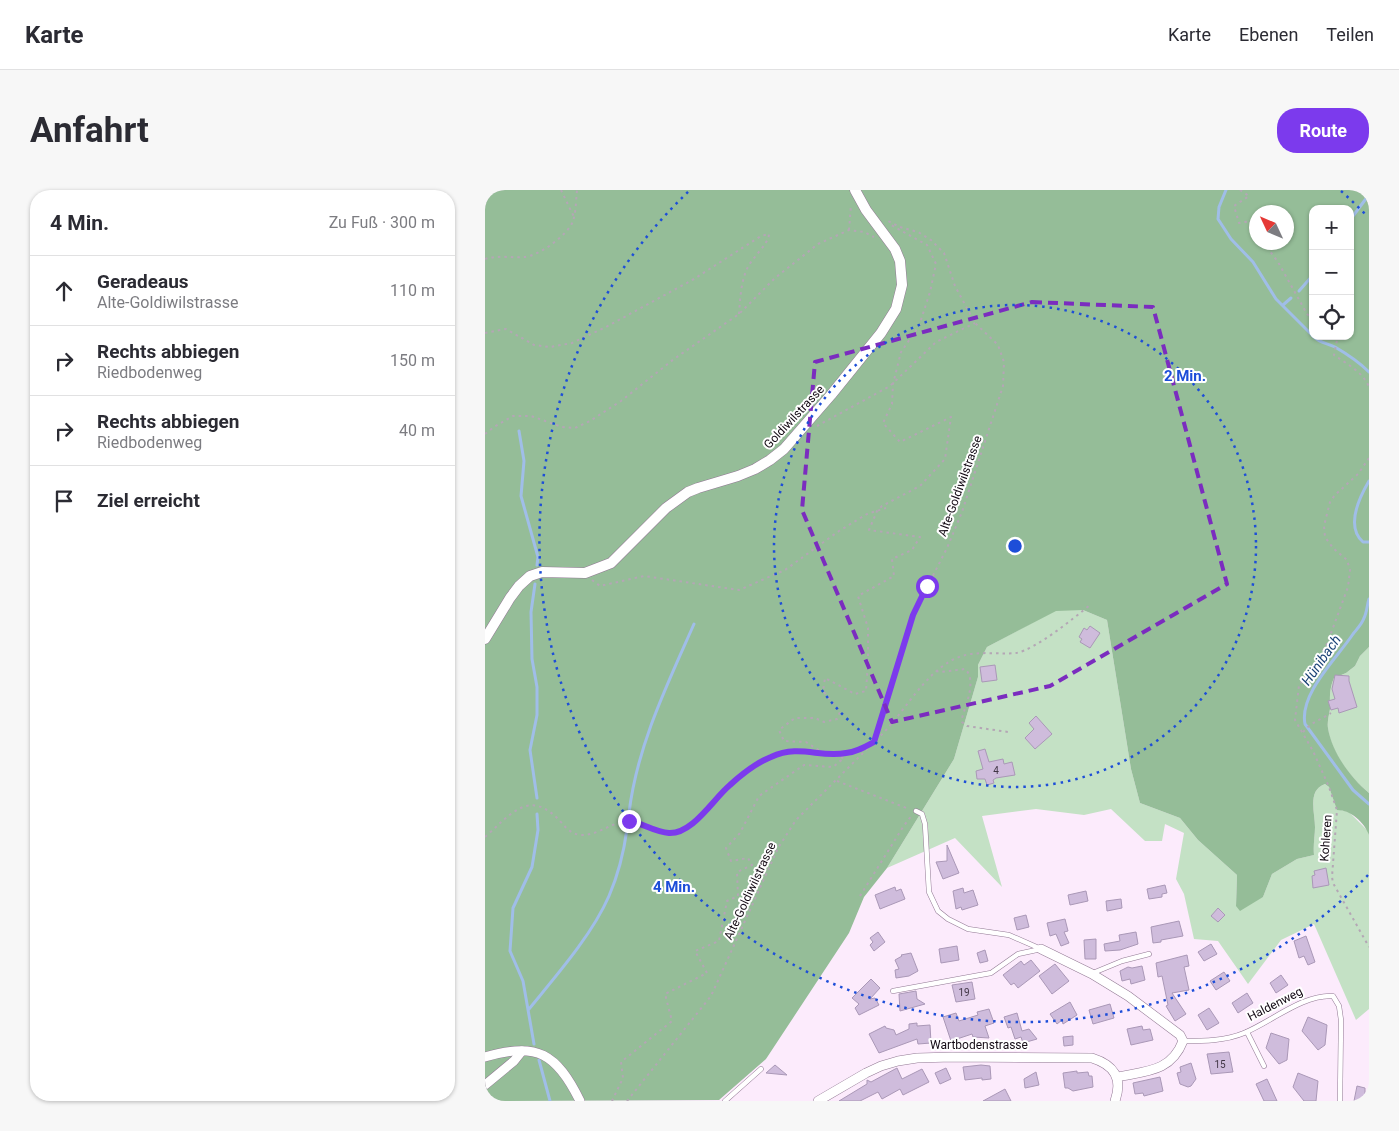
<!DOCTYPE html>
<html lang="de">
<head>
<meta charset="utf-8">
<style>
  body { margin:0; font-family:Roboto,sans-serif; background:#f7f7f7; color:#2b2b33 }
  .controls { position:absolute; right:15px; top:15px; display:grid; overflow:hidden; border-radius:10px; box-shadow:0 1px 4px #0004 }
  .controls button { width:45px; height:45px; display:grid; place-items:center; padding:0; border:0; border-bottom:1px solid #e1e1e2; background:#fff; color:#2b2b33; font:25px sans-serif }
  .compass { position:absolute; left:764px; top:15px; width:45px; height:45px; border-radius:50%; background:#fff; box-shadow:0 1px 4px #0004; rotate:314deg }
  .stop { position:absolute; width:15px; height:15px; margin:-11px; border:4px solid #7c3aed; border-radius:50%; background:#fff }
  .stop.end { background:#7c3aed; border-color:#fff; box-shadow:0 1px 5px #0008 }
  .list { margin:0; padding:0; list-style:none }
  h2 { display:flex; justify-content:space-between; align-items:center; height:65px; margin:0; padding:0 20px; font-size:21px }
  h2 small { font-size:16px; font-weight:400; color:#7c7c81 }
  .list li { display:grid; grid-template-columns:32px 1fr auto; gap:15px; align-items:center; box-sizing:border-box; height:70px; padding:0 20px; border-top:1px solid #e1e1e2 }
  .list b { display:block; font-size:19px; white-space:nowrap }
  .list p { margin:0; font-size:16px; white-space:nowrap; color:#7c7c81 }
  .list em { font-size:16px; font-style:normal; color:#7c7c81 }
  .icon { flex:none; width:28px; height:28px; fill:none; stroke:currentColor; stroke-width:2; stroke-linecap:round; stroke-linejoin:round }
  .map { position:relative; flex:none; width:884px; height:911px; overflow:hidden; border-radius:20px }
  header { display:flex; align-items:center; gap:30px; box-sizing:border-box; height:70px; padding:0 25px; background:#fff; border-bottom:1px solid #e1e1e2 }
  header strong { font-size:24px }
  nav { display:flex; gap:28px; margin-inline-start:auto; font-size:18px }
  .intro { display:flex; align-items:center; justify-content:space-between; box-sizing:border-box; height:120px; padding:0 30px }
  h1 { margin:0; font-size:35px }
  .button { padding:12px 22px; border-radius:20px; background:#7c3aed; color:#fff; font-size:18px; font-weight:700 }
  main { display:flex; gap:30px; padding:0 30px }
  aside { flex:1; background:#fff; border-radius:20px; box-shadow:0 1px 4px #0004 }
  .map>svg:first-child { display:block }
  .green { fill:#c4e1c5 }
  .forest { fill:#95bd98; fill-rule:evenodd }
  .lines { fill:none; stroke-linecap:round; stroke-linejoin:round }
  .stream { stroke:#a0bee8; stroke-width:3 }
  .building { fill:#cfbcdc; stroke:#aa98b7 }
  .service-casing { stroke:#927994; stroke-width:5.5 }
  .minor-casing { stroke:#927994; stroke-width:10 }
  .tertiary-casing { stroke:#927994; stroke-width:11 }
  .path { stroke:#b4a6b5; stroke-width:2; stroke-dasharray:2.5 4; stroke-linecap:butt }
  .service { stroke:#fff; stroke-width:4.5 }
  .minor { stroke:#fff; stroke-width:9 }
  .tertiary { stroke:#fff; stroke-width:10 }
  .route { stroke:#7c3aed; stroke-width:6 }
  .marked { fill:none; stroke:#7b2cbf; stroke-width:4; stroke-dasharray:10 6; stroke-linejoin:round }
  .ring { fill:none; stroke:#1d4ed8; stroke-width:2.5; stroke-dasharray:2.5 5 }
  .labels { text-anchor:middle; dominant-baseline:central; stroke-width:4; stroke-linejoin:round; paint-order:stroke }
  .number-label { font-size:10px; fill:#413645 }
  .street-label { font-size:12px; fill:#120913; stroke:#fff }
  .water-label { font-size:14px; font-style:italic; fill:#1b4376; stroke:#fff }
  .centre { fill:#1d4ed8; stroke:#fff; stroke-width:2.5 }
  .ring-label { font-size:15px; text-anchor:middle; font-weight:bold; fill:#1d4ed8; stroke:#fff; stroke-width:4; stroke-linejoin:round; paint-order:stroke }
</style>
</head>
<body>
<header>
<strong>Karte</strong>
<nav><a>Karte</a><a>Ebenen</a><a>Teilen</a></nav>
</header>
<div class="intro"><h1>Anfahrt</h1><a class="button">Route</a></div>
<main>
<aside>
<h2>4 Min.<small>Zu Fuß · 300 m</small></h2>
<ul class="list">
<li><svg class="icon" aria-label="ahead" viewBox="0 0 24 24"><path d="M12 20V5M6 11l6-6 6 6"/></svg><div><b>Geradeaus</b><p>Alte-Goldiwilstrasse</p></div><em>110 m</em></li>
<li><svg class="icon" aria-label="right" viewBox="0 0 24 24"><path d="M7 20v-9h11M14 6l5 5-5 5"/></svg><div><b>Rechts abbiegen</b><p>Riedbodenweg</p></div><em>150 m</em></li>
<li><svg class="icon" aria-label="right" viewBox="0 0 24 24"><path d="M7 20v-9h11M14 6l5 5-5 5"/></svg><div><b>Rechts abbiegen</b><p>Riedbodenweg</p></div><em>40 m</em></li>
<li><svg class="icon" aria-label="arrive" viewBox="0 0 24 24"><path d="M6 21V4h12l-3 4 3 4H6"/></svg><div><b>Ziel erreicht</b></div></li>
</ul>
</aside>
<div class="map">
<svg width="884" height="911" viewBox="0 0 884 911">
  <rect width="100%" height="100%" fill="#fcebfc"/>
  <!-- green -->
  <g class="green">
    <path d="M571,420H598L622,430L646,579L655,613L695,628L713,650L752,685L751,715L778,707L787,684L812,669L829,665C828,655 830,646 830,637C830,623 822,600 840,594L844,597L852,619L864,622L883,641L884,645V819L871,830L829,734L796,750L763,794L733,751L709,749L699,704L691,689L699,643L680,634L677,651H660L626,619L599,625L551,619L497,626L517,697L470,648L402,678L469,569L493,487V475L502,457Z"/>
    <path d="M884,457V603C866,588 846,563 843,538C842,532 844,525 845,519C845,508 844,499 849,488L861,483L870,476L875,466Z"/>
  </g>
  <!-- forest -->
  <path class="forest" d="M0,0H884V457L875,466L870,476L861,483L849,488C844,499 845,508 845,519C844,525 842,532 843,538C847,563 866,588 884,603V645C879,632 866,620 852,620L844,597L840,594C822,600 830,623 830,637C830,646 828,655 829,665L812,669L787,684L778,707L755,721L751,716L752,685L713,650L695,628L655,613L646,579L622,430L598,420L571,421L502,457L493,475V487L469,569L402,678L379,707L364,743L281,869L234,910L9,911L6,909L0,911ZM828,19H865V146H828ZM772,22H802V52H772Z"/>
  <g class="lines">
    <!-- stream -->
    <g class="stream">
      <polyline points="741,0 734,17 733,29 746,49 768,72 791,109 828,146"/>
      <polyline points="865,30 883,6"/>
      <polyline points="814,101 828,85"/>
      <polyline points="798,115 806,108"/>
      <path d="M828,146C834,153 842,153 850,157C862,164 874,172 884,182"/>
      <polyline points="34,241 39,271 36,306 53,367 52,375"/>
      <path d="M884,291C874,308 860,336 878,352H884"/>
      <polyline points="50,394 46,422 47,469 52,497 52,525 45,560 52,608"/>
      <path d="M884,409C882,415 882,422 879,428C877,434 872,439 868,444C852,468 814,504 820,534L868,600L884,614"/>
      <path d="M144,623C152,556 182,495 209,434"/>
      <path d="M44,819C71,786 107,745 124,706C133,685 139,661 142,639"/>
      <polyline points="49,854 38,791 25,761 28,718 47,677 53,640 52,624"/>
      <polyline points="54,870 65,911"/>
    </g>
  </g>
  <!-- building -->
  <g class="building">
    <polygon points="605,436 615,443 605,458 595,452 597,449 594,447 599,438 602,440"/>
    <polygon points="510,475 512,490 497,492 495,477"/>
    <polygon points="850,485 864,486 864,491 872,517 854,523 853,518 846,520 843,511 850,509 847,499"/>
    <polygon points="551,526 567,544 550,559 540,548 549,539 544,533"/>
    <polygon points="500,559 504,572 518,569 519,574 527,572 530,585 511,588 508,590 509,593 502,595 500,589 492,589 491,581 498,579 493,561"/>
    <polygon points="462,655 474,683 458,689 451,672 462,671"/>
    <polygon points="841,678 844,695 828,698 827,686 830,685 829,681"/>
    <polygon points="680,695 682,703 677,704 677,707 664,709 662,699"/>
    <polygon points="410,697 411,701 416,699 420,709 395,719 390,705"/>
    <polygon points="478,698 479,703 488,700 493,715 477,720 476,717 471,719 468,701"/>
    <polygon points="601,701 603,711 585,715 583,705"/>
    <polygon points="636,709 637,718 622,721 621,711"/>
    <polygon points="733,718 740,725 733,732 726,726"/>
    <polygon points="541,725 544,737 532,740 529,728"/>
    <polygon points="580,729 583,741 579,742 584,753 576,756 571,744 565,746 562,733"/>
    <polygon points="694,731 698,746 676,750 676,752 668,753 666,737"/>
    <polygon points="393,742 400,752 389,761 385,755 388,752 385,748"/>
    <polygon points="651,742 653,754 635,760 620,761 619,754 635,751 634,745"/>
    <polygon points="821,746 830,772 823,775 819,766 814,768 809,751"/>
    <polygon points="611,749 611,769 600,769 599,750"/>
    <polygon points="726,754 732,764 719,771 713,762"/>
    <polygon points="472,756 474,770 456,773 454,759"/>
    <polygon points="500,760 503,771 495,773 492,763"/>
    <polygon points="426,763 433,781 424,786 411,788 410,780 414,779 410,770 417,766 416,765"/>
    <polygon points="702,765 704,776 699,777 704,800 687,803 701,824 690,831 681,816 683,815 677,786 673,787 671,773"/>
    <polygon points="546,770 555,781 533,798 529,793 526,795 518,785 536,771 539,775"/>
    <polygon points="570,774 584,791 567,804 554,786"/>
    <polygon points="657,776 660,790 646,794 645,789 637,791 635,781 643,777 647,778"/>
    <polygon points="739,782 745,791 731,800 725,791"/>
    <polygon points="796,785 803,795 791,803 785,793"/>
    <polygon points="386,789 395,798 385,809 390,808 394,815 374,825 370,818 374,814 367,808"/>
    <polygon points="487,792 490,809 471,812 467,795"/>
    <polygon points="431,801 432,809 440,814 415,821 414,804"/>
    <polygon points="762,803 768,813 753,823 747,813"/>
    <polygon points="585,812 592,825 578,834 577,830 572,834 565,824"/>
    <polygon points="625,814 629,828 608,834 604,820"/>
    <polygon points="724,818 734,833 722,840 713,825"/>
    <polygon points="504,819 509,833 500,836 504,848 488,847 487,844 466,851 458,827 471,823 474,831 493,825 492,822"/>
    <polygon points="532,823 537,841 544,839 552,849 538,853 536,847 530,849 526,837 523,838 519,827"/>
    <polygon points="823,827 842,835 840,855 833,860 817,841"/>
    <polygon points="432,833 432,836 445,835 446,853 433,854 432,849 394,863 384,844 400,836 401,838 409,840 411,845 424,839 424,834"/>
    <polygon points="657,836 658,840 665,839 668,850 646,855 642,839"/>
    <polygon points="786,843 804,849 802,870 794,874 781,858"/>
    <polygon points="588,846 588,855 579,856 578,847"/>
    <polygon points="744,862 748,882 726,884 722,864"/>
    <polygon points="706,873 711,889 706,896 703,897 695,894 692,883 696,882 695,877"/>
    <polygon points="290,875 302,885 281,883"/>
    <polygon points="496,875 505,876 506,889 497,890 497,888 480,890 478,877"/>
    <polygon points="412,878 417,889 437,879 444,892 418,905 415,899 397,909 393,902 375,911 354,911 382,894 382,890 386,892"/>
    <polygon points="461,878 466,889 455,894 450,883"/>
    <polygon points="592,881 592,883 603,882 604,886 607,886 608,897 588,901 583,898 580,898 578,883"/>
    <polygon points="551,882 554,895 540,898 539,889"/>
    <polygon points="813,883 833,891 831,911 819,911 808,897"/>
    <polygon points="675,887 678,901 659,906 658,903 650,904 648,893"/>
    <polygon points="782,889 792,911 779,911 771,894"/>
    <polygon points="872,896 880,898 880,911 869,911"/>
    <polygon points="520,899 526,911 498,911"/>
  </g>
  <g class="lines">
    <defs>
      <g id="service">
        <polyline points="431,621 437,624 440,634 444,702 453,721 463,729 483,739 524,745 556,759"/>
        <polyline points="608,783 637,771 664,764"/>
        <polyline points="408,801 506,783 533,764 556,759"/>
        <polyline points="762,842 779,876"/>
        <path d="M698,851C719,851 740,851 759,843C786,832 818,804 848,806L854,816L856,830L855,911"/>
        <polyline points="240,911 276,879"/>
      </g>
      <g id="minor">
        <path d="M556,759L607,784L643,806L695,845L698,851C686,882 661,881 632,887"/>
        <path d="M0,867C52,851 72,864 95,911"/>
        <polyline points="0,895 29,871 37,861"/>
        <path d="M333,911L381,883L396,876L413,871L432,868L467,867L607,868C629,875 638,888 630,911"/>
      </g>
      <polyline id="tertiary" points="0,449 25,408 34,396 45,386 57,382 100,383 126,373 181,318 203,302 213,298 253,286 270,279 285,270 299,259 346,205 396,143 411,119 417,95 415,71 410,59 381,20 370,0"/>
    </defs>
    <!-- service casing -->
    <use href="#service" class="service-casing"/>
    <!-- minor casing -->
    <use href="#minor" class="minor-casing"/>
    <!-- tertiary casing -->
    <use href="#tertiary" class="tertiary-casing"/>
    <!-- path -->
    <g class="path">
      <polyline points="76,0 89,27"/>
      <polyline points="755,0 764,6 749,16 754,33 766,31 764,36 770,38 768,46 772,48"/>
      <polyline points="364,40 366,15"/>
      <polyline points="778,52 793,72 822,124 828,129"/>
      <path d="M0,69C13,65 26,68 39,67C54,66 83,45 88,31C91,22 91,10 92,0"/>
      <path d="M0,143L21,139L49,155L65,157L87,153L121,137L209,89L276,46L284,44C284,54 266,68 261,81C256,94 255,109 254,124"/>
      <path d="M848,146L852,150L849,165C862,174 878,182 884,197"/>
      <polyline points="332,236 405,196 451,152 490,133"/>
      <polyline points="0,244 9,237 28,226 46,226 77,237 90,238 105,231 136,211 189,169 254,124 290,88 333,54 364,40 379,42 389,47"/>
      <polyline points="884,268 873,284 850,305 845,312 839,336 840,347 848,358 862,370 865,380 863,397 842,454 822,486 814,495 810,530 828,561 844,597 852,620 847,687 848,693 884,757"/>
      <polyline points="107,390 115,396 159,386 254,400 300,380 354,341 382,324 401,318"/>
      <path d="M451,481L455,482L480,479C492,490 481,514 477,528V532L482,536L523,542"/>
      <polyline points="818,542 825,535 846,523"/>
      <path d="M391,550C418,526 434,489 467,470C488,459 509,465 531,463C550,460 589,428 605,415"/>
      <path d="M346,563C362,564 374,560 387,553"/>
      <polyline points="352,591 424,619"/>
      <path d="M0,647C26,624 44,598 75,631C81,638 86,644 96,645C114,646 130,629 147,631C164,634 175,647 194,641C207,637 215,626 223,617C243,596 273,565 303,561C314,560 325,561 337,562"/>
      <polyline points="375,706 418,637 427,625"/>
      <polyline points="127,911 138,888 136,872 187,831 180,804 222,783 210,761 234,751 242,711 253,706 252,682 267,675 263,668 246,671 241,658 255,643 274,606 319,575 348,577 359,568 338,563 321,552 299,551 294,540 310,528 330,528 339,532 352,529 355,522 338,501 340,488 370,504 381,501 383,472 383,438 373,406 409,386 407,369 427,360 435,347 384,340 392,321 397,316 435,296 460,269 466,227 415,252 398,233 407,214 408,194 416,162 434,136 445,102 451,74 442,55 406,35"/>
      <polyline points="142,911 226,806 293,658 311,630 389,552 428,425 462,358 477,322 518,196 519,172 513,155 490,133 470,96 459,63 446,50 433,42 415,37 401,30"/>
    </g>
    <!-- service -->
    <use href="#service" class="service"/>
    <!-- minor -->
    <use href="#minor" class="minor"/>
    <!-- tertiary -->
    <use href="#tertiary" class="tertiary"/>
  </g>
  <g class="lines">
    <!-- route -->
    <path class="route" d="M144,631C158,633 169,642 184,643C208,644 228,609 245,595C257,584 271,573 286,567C315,554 334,568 361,563C371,562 380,557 389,552L428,425L442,396"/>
  </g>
  <!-- marked area -->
  <path class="marked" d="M547,112L668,117L742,394L565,496L407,532L317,320L330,172Z"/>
  <!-- distance rings -->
  <g class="ring">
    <circle cx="530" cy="356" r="241"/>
    <path d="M883 685A482 482 0 1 1 204 1M856 1A482 482 0 0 1 883 27"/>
  </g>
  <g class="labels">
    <!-- number labels -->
    <g class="number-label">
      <text x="511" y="580">4</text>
      <text x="479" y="802">19</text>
      <text x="735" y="874">15</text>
    </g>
    <!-- street labels -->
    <g class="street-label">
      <text transform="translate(309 227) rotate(-47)">Goldiwilstrasse</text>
      <text transform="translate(475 296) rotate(-70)">Alte-Goldiwilstrasse</text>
      <text transform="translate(841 648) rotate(-86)">Kohleren</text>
      <text transform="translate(265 701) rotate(-65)">Alte-Goldiwilstrasse</text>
      <text transform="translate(790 814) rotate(-27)">Haldenweg</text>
      <text x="494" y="855">Wartbodenstrasse</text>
    </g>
    <!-- water labels -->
    <g class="water-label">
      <text transform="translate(836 470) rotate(-55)">Hünibach</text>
    </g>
  </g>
  <circle cx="530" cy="356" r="8" class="centre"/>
  <g class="ring-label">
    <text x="700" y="191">2 Min.</text>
    <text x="189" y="702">4 Min.</text>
  </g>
</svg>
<div class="controls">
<button>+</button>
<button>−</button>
<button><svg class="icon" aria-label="locate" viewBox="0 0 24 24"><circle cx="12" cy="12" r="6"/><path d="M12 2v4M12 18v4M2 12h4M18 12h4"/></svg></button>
</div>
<svg class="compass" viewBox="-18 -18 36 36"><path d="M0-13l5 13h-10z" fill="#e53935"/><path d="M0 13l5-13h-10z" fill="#7c7c81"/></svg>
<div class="stop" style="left:442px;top:396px"></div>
<div class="stop end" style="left:144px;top:631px"></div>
</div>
</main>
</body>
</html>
